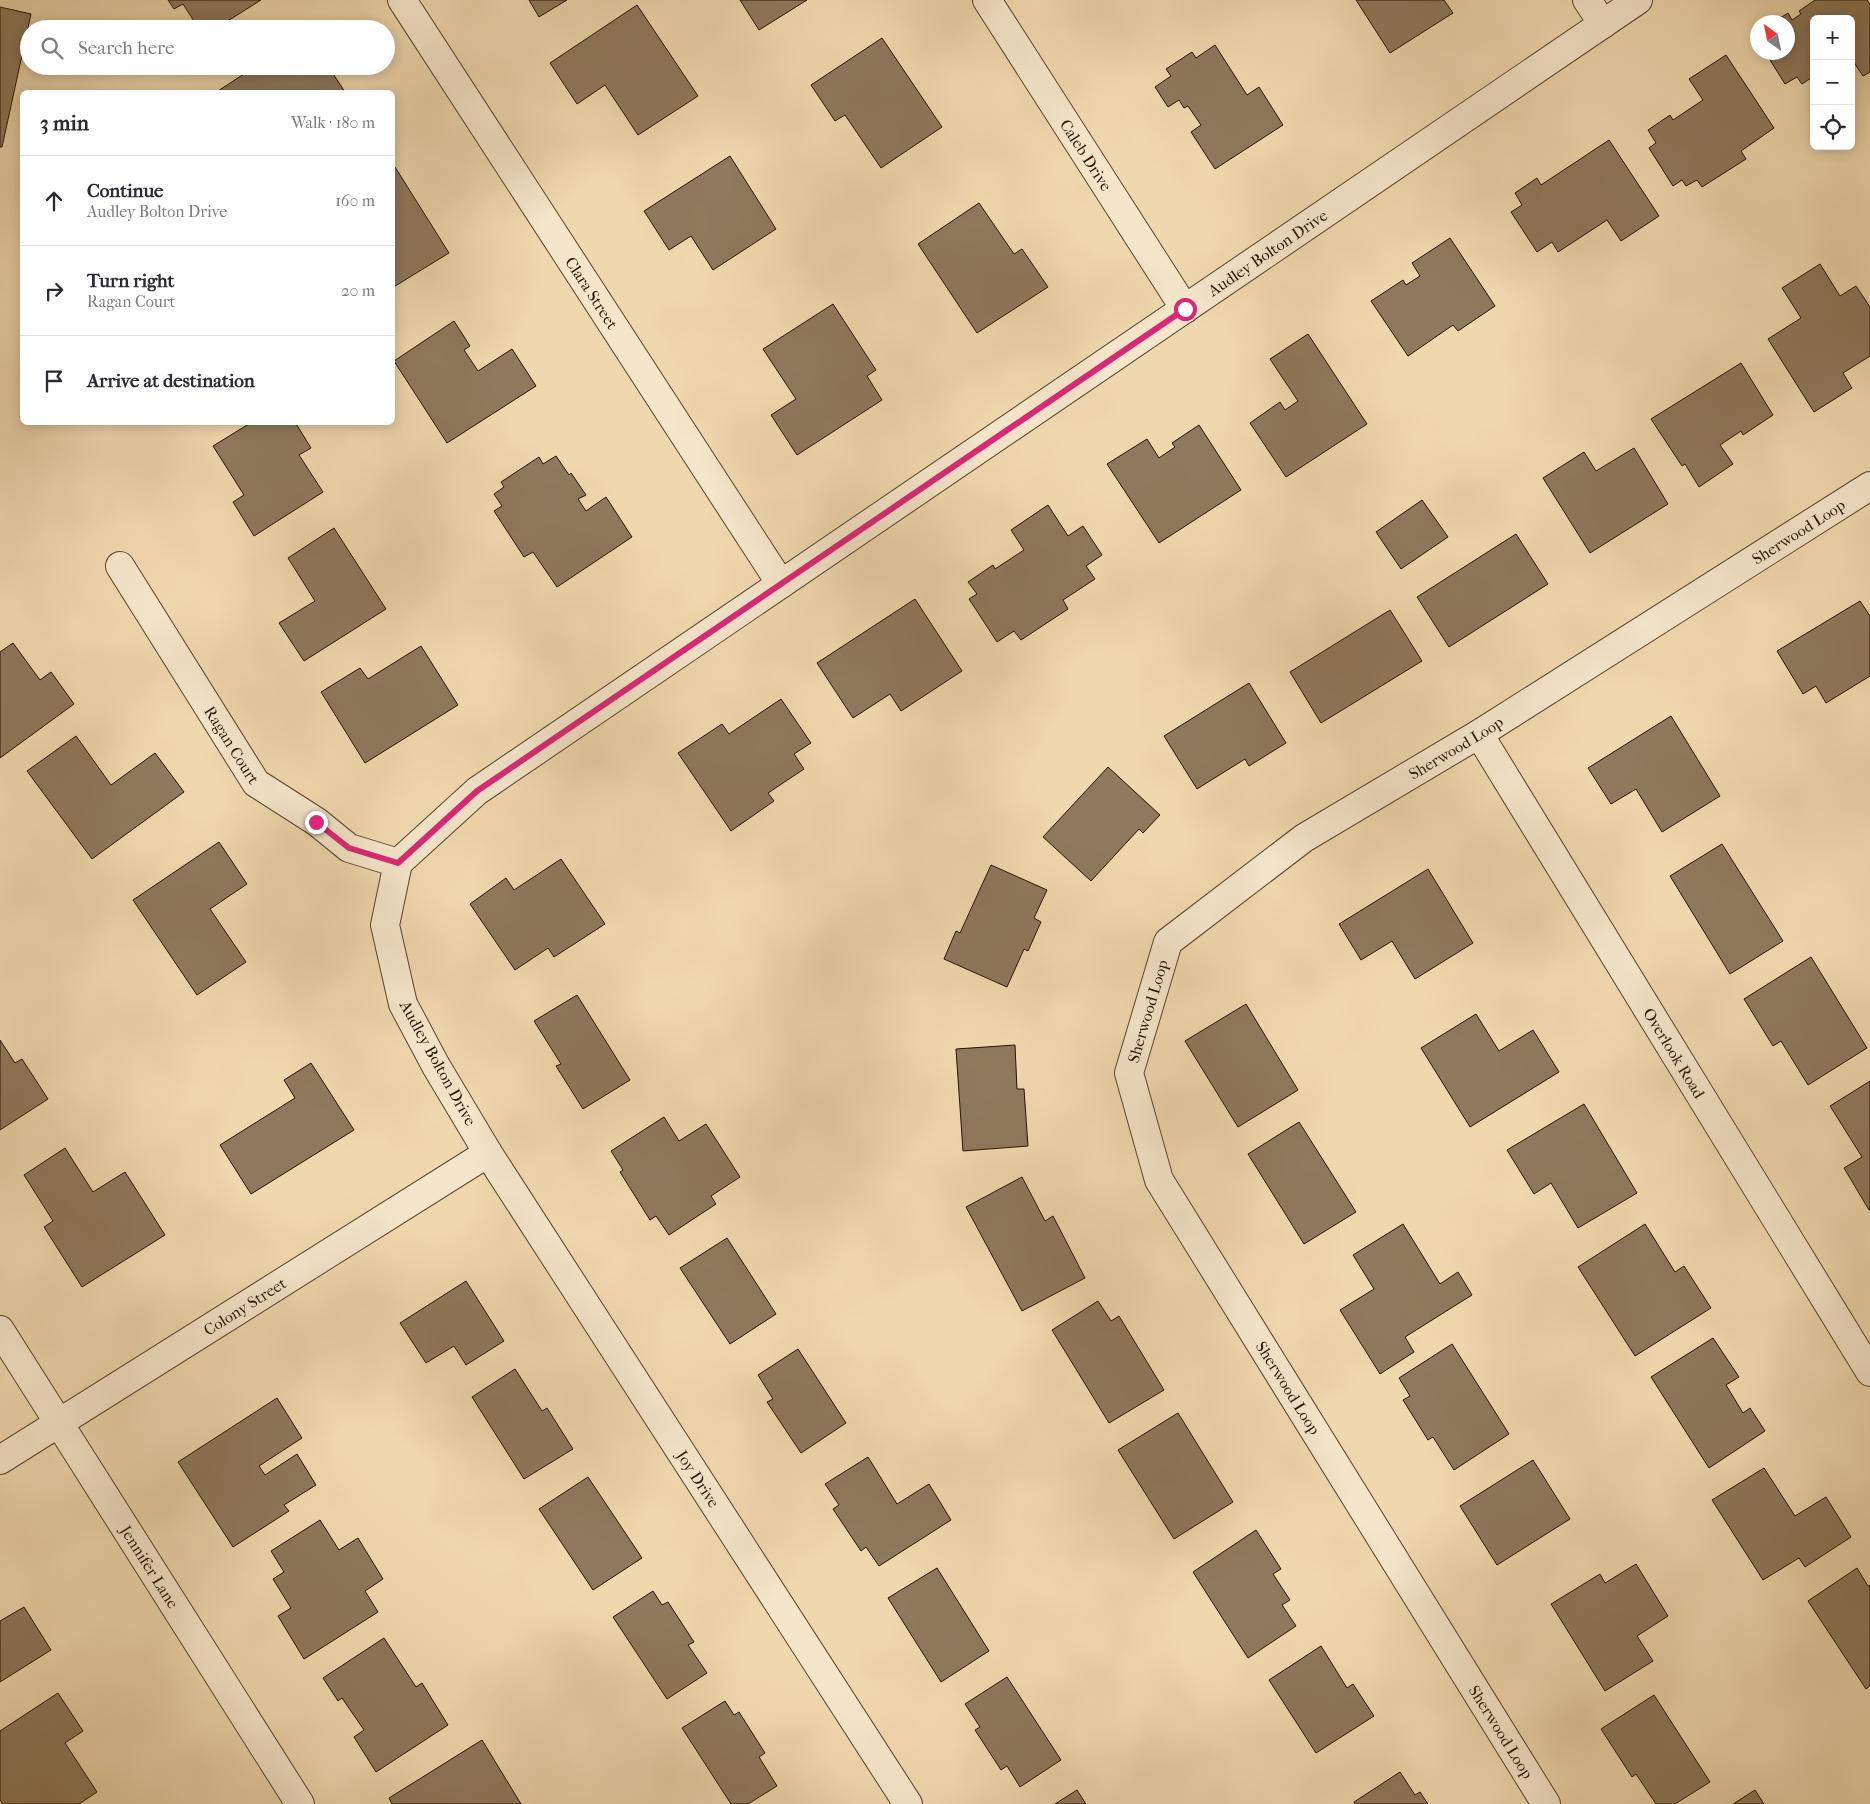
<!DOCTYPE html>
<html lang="en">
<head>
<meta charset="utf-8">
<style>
  body { margin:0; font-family:"IM FELL French Canon",serif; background:#f7f7f7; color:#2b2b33 }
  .controls { position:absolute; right:15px; top:15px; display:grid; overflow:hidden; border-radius:8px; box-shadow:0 2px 12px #0003 }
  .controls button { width:45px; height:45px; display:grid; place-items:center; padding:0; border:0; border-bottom:1px solid #e1e1e2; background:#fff; color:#2b2b33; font:25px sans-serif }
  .compass { position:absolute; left:1750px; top:15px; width:45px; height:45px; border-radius:50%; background:#fff; box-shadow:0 2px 12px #0003; rotate:327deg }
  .stop { position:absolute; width:15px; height:15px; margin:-11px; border:4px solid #db2777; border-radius:50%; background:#fff }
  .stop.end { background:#db2777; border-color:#fff; box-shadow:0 1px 5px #0008 }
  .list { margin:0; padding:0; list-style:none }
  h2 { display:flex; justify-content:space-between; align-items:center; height:65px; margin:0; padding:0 20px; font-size:21px }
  h2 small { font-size:16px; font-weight:400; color:#7c7c81 }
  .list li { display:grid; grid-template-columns:32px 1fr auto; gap:15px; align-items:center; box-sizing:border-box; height:90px; padding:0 20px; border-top:1px solid #e1e1e2 }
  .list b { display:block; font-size:19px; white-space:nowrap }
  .list p { margin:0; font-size:16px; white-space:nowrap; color:#7c7c81 }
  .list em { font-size:16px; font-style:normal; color:#7c7c81 }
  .icon { flex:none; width:28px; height:28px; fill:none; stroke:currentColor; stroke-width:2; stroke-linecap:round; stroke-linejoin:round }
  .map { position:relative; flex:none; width:1870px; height:1804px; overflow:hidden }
  .search { position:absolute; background:#fff; box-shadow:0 2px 12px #0003; left:20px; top:20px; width:375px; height:55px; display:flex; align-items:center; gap:12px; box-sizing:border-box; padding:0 18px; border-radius:28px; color:#7c7c81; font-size:19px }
  .panel { position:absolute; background:#fff; box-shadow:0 2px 12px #0003; left:20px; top:90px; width:375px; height:335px; border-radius:8px }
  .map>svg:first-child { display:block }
  .building { fill:#8e795c; stroke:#241203 }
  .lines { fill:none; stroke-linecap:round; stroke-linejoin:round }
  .minor-casing { stroke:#57442e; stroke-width:30 }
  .minor { stroke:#f5e6ca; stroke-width:28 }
  .route { stroke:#db2777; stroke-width:6 }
  .labels { text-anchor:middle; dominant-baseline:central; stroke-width:4; stroke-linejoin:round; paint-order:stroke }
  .street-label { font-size:16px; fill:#241203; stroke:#f5e6ca }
</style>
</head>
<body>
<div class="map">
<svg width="1870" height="1804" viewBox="0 0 1870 1804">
  <rect width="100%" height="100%" fill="#f0d8ae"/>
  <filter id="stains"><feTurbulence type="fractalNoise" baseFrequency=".004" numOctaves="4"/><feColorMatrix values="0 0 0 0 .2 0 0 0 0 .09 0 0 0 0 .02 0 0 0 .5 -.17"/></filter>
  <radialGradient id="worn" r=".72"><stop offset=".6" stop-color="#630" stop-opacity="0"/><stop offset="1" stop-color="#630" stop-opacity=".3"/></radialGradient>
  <!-- building -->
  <g class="building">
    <polygon points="168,0 261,0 215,29 199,29 183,4 174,9"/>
    <polygon points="529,0 567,0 539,17"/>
    <polygon points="740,0 807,0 759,30"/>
    <polygon points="1356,0 1444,0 1453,13 1390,53"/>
    <polygon points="1815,0 1867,0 1870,4 1870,72 1863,76 1851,58 1851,19 1814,19 1814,76 1802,84 1797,77 1785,84 1765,52 1788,52 1788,22 1774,22 1788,13 1792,20 1801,14 1799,11"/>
    <polygon points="637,5 698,96 638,135 605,85 577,104 550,63"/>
    <polygon points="0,7 31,14 2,147 0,147"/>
    <polygon points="882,38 942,127 881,168 845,115 835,121 811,85"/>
    <polygon points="1215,45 1247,95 1259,87 1283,125 1215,169 1191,132 1201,125 1188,106 1184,108 1179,100 1168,107 1155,87 1171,76 1166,69 1192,52 1196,58"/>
    <polygon points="1726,55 1774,128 1741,151 1746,159 1702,187 1697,180 1686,186 1682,180 1673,186 1649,148 1656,143 1648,130 1670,115 1673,120 1703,100 1689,79"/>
    <polygon points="256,66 328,66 345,92 219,92 218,91"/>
    <polygon points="1609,140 1659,216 1621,241 1607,220 1558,252 1552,242 1537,252 1511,212 1522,205 1515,193 1537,178 1541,185"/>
    <polygon points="730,156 776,229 713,270 691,236 669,250 644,211"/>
    <polygon points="395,167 449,253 392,288 392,168"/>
    <polygon points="979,203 1014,254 1022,249 1048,287 977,333 918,244"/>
    <polygon points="1450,238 1495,306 1458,331 1453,325 1408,356 1371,301 1403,280 1406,285 1420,276 1412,263"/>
    <polygon points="1820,264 1840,296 1856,286 1870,307 1870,356 1843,373 1852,388 1814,412 1768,339 1801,318 1782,288"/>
    <polygon points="833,304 876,370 867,376 882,400 797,455 771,415 796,399 763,349"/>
    <polygon points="454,321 470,346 464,350 478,371 512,349 536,386 447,443 394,361"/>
    <polygon points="1308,334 1367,424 1286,477 1250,423 1280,402 1285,410 1298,401 1270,359"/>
    <polygon points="1741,363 1773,415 1743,435 1741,431 1720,445 1733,464 1699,487 1685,464 1682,466 1651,419"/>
    <polygon points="252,422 295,422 311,448 299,455 323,492 254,536 233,502 244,495 213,446"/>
    <polygon points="1199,425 1241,490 1159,543 1107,464 1147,439 1159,458 1175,447 1172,443"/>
    <polygon points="1634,448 1668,504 1590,553 1543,478 1584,452 1596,471"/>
    <polygon points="556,456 569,475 571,473 586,495 578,499 586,511 606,497 632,537 557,587 533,552 524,557 494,511 502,506 494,494 504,487 501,482 539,457 543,464"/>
    <polygon points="1422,500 1448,537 1401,569 1376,532"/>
    <polygon points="1048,505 1068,536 1083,526 1102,555 1086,566 1095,579 1063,600 1068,609 1021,640 1014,631 997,642 969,599 977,594 968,582 993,565 995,569 1024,550 1011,530"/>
    <polygon points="334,528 386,609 304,661 279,623 315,601 288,558"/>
    <polygon points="1516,534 1548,584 1449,647 1417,597"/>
    <polygon points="915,599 962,671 901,711 890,694 853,718 817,663"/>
    <polygon points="1860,601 1870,616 1870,676 1826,703 1816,686 1803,694 1777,651"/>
    <polygon points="1390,610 1422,661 1321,723 1290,672"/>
    <polygon points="13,643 40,680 51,672 74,704 0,758 0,652"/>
    <polygon points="421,646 458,705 365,763 321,692 360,668 368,679"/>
    <polygon points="1249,683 1286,743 1249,766 1245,759 1197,789 1164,736"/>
    <polygon points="781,699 811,743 794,754 804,769 768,793 774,801 731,831 678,753 722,724 729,734"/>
    <polygon points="1671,716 1720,796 1662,832 1636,789 1611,804 1588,768"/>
    <polygon points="76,736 111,785 155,753 184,792 92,859 27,771"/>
    <polygon points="1108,767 1160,815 1143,833 1139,829 1091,881 1043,837"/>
    <polygon points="219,842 247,884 210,909 246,962 197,995 133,900"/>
    <polygon points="1722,844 1783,941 1730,974 1670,876"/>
    <polygon points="561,859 605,924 554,957 548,948 515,970 470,904 506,878 514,890"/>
    <polygon points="991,865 1047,890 1034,918 1041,922 1028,951 1024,949 1007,987 944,959 956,931 960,933"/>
    <polygon points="1428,869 1473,943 1415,979 1392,941 1361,960 1339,924"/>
    <polygon points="1811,957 1867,1048 1808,1085 1781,1041 1773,1046 1744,999"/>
    <polygon points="577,995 630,1080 583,1109 556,1066 561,1064 534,1021"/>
    <polygon points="1246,1004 1298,1090 1238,1127 1185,1041"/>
    <polygon points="1476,1014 1499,1051 1533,1030 1559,1072 1470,1127 1421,1048"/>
    <polygon points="0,1040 15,1063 22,1059 48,1099 0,1130"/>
    <polygon points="1015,1045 1017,1089 1024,1089 1028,1146 963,1151 956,1049"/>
    <polygon points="311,1063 354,1130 251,1194 220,1145 295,1098 284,1080"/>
    <polygon points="1870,1081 1870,1210 1869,1210 1844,1168 1862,1157 1830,1106"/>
    <polygon points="1584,1104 1637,1193 1578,1228 1551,1183 1534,1194 1507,1150"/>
    <polygon points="664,1117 679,1141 706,1124 740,1177 711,1196 716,1204 669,1235 656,1216 650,1220 620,1172 623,1170 611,1151"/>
    <polygon points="1299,1122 1356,1212 1304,1244 1248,1154"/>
    <polygon points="65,1148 93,1192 125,1172 165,1235 82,1287 44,1227 53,1221 24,1175"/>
    <polygon points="1022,1177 1045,1221 1053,1216 1085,1278 1022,1311 966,1207"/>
    <polygon points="1403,1224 1440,1284 1458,1272 1472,1295 1405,1337 1414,1352 1380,1374 1340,1310 1374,1289 1353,1255"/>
    <polygon points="1645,1224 1675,1272 1684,1266 1711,1308 1635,1356 1578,1267"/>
    <polygon points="727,1238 776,1314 730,1344 680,1268"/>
    <polygon points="466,1281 504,1341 466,1365 454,1346 426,1363 400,1323"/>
    <polygon points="1098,1301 1111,1321 1119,1316 1164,1390 1109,1423 1052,1330"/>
    <polygon points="1713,1338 1739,1377 1726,1385 1743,1413 1750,1408 1765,1431 1709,1468 1651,1377"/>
    <polygon points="1452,1344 1509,1434 1454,1470 1433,1437 1428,1440 1403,1400 1410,1396 1399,1378"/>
    <polygon points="798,1349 846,1423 801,1453 767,1402 773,1399 758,1375"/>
    <polygon points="515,1369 542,1411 547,1408 573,1449 524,1479 472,1397"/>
    <polygon points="277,1398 302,1438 259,1466 265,1475 297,1454 316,1485 284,1505 289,1511 233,1547 178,1462"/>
    <polygon points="1178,1413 1233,1502 1174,1539 1118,1450"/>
    <polygon points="868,1457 897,1504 929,1484 951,1520 879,1566 866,1547 861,1551 833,1509 839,1505 825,1484"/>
    <polygon points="1533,1460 1570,1519 1497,1565 1460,1506"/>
    <polygon points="1764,1468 1795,1516 1826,1497 1851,1537 1805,1567 1799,1558 1763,1580 1712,1500"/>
    <polygon points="588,1477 642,1558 593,1590 539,1509"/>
    <polygon points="320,1520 339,1550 358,1538 383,1579 365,1591 378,1612 304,1659 278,1616 291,1608 273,1579 284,1572 271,1551"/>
    <polygon points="1256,1530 1281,1569 1273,1574 1290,1600 1282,1605 1296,1626 1248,1658 1193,1572"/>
    <polygon points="1636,1564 1668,1616 1637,1636 1653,1661 1605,1691 1551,1604 1600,1574 1605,1583"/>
    <polygon points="937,1568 989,1651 941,1682 888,1598"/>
    <polygon points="1857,1568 1868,1586 1870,1585 1870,1686 1866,1689 1808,1601"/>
    <polygon points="653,1591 662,1605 668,1602 694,1642 688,1645 707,1673 667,1699 613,1617"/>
    <polygon points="24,1607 51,1650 0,1682 0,1621"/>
    <polygon points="384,1638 416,1687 422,1683 448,1725 376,1772 354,1737 364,1730 342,1698 338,1701 323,1678"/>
    <polygon points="1321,1646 1347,1688 1353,1684 1374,1716 1316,1753 1269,1680"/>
    <polygon points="1007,1677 1061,1760 1020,1787 1007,1766 1001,1770 975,1730 980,1727 965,1704"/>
    <polygon points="58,1693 83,1731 65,1743 97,1792 79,1804 3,1804 0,1800 0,1731"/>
    <polygon points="1654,1695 1710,1782 1675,1804 1656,1804 1636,1774 1632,1777 1601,1729"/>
    <polygon points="725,1701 734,1715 739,1712 765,1753 759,1757 777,1786 748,1804 731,1804 682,1728"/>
    <polygon points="482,1740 521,1804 392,1804 389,1798"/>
    <polygon points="1400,1772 1415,1795 1420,1792 1428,1804 1355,1804 1354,1802"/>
    <polygon points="1077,1790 1086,1804 1055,1804"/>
    <polygon points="1755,1790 1764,1804 1733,1804"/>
  </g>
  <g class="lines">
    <defs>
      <g id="minor">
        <path id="s1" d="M402,0L781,584"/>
        <path id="s2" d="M987,0L1185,309"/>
        <polyline points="1587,0 1603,24"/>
        <path id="s3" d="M120,566L256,783L317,822L349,848L398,863"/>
        <path id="s4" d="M1479,734L1870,1372"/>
        <path id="s5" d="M0,1330L300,1804"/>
        <path id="s6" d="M0,1460L488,1153"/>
        <path id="s7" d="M908,1804L488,1153L436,1066L403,1004L385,925L398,863L477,791L1638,0"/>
        <path id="s8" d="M1546,1804L1159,1180L1129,1073L1168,942L1304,838L1479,734L1870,486"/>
      </g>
    </defs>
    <!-- minor casing -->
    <use href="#minor" class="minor-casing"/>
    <!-- minor -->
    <use href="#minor" class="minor"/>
  </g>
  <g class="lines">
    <!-- route -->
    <polyline class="route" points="316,822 349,848 398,863 477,791 1185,309"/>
  </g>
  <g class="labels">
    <!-- street labels -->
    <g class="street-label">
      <text stroke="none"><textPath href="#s2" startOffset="184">Caleb Drive</textPath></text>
      <text stroke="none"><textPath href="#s7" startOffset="2154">Audley Bolton Drive</textPath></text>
      <text stroke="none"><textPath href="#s1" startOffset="349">Clara Street</textPath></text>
      <text stroke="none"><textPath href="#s8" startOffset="1735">Sherwood Loop</textPath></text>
      <text stroke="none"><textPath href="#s3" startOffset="211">Ragan Court</textPath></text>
      <text stroke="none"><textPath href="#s8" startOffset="1330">Sherwood Loop</textPath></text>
      <text stroke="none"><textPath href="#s8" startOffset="910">Sherwood Loop</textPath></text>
      <text stroke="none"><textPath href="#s4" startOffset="374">Overlook Road</textPath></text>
      <text transform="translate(438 1063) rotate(61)">Audley Bolton Drive</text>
      <text stroke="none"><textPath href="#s6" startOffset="289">Colony Street</textPath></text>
      <text transform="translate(1288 1388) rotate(58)">Sherwood Loop</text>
      <text transform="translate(698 1479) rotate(57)">Joy Drive</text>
      <text stroke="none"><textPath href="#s5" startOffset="280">Jennifer Lane</textPath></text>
      <text transform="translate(1501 1732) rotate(58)">Sherwood Loop</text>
    </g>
  </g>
  <rect width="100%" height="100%" filter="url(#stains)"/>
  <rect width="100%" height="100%" fill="url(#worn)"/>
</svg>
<div class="controls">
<button>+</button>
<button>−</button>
<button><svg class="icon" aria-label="locate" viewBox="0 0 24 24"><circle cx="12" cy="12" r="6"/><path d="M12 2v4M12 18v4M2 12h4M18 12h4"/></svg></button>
</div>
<svg class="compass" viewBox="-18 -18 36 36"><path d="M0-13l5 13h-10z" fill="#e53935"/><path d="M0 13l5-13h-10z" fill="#7c7c81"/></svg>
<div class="stop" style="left:1185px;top:309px"></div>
<div class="stop end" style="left:316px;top:822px"></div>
<div class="search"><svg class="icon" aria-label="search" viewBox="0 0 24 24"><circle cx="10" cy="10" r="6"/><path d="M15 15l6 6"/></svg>Search here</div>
<section class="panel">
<h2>3 min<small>Walk · 180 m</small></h2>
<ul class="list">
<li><svg class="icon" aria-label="ahead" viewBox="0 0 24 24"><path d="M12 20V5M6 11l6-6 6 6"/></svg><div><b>Continue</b><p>Audley Bolton Drive</p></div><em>160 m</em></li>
<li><svg class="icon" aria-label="right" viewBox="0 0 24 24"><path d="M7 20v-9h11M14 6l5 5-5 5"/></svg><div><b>Turn right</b><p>Ragan Court</p></div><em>20 m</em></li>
<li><svg class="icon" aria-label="arrive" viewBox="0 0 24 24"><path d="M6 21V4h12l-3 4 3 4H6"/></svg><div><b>Arrive at destination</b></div></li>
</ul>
</section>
</div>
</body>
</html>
